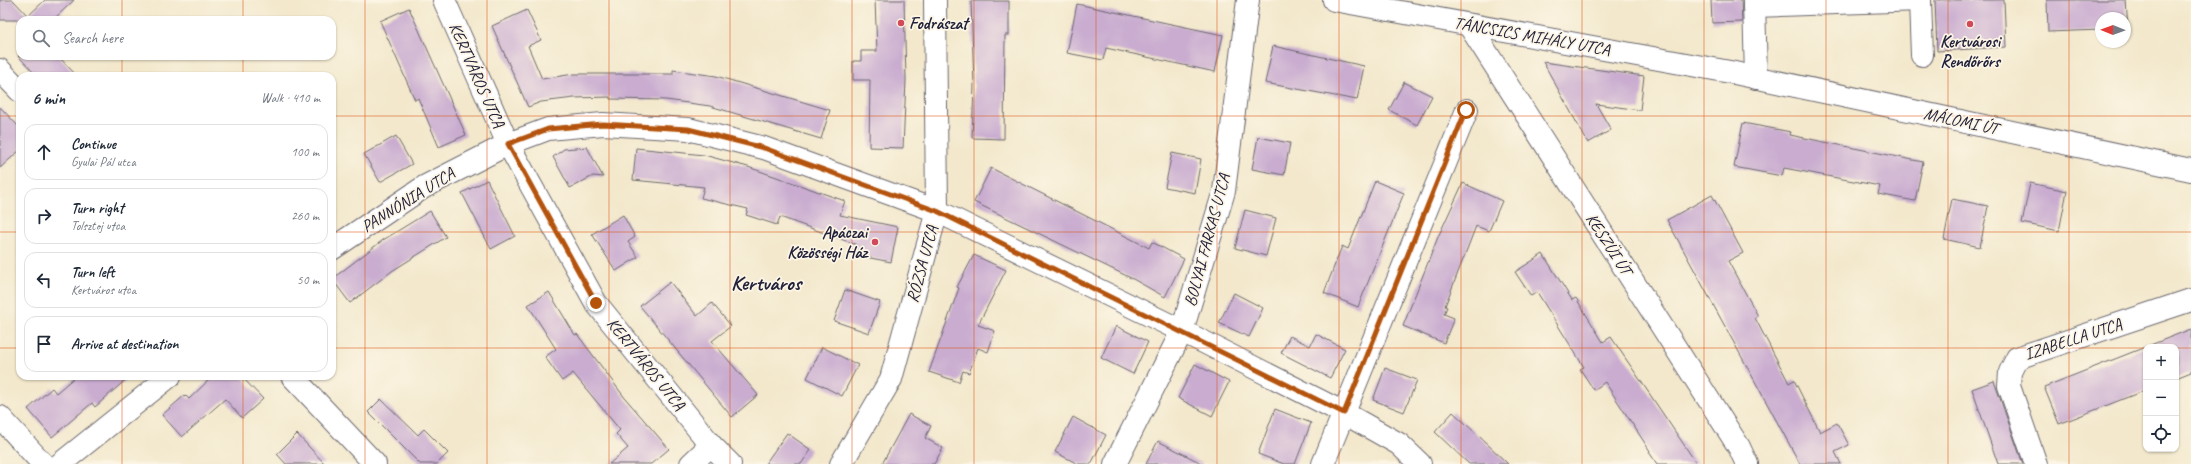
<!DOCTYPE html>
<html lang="en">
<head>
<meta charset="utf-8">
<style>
  body { margin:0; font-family:Caveat,sans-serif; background:#f6f6f7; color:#1f2937 }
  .controls { position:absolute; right:12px; bottom:12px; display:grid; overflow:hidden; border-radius:8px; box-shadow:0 1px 3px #0004 }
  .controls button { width:36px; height:36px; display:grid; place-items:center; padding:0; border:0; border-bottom:1px solid #e0e1e3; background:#fff; color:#1f2937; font:20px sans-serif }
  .compass { position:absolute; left:2095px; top:12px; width:36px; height:36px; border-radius:50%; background:#fff; box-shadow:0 1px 3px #0004; rotate:271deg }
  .stop { position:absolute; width:12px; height:12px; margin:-9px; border:3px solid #b45309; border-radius:50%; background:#fff }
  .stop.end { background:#b45309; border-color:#fff; box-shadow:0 1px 4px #0008 }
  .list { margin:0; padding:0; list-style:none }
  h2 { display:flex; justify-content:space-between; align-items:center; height:52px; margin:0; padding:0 16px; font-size:17px }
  h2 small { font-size:13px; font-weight:400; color:#747a83 }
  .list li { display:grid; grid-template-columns:26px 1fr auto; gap:12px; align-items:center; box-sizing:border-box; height:56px; margin:0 8px 8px; padding:0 8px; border:1px solid #e0e1e3; border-radius:12px }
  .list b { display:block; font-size:15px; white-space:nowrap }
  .list p { margin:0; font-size:13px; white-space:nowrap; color:#747a83 }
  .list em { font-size:13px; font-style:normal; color:#747a83 }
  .icon { flex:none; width:22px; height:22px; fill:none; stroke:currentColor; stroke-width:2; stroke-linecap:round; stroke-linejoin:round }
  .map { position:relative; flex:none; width:2191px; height:464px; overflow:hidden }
  .search { position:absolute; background:#fff; box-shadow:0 1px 3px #0004; left:16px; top:16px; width:320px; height:44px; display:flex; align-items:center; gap:10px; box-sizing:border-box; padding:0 14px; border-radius:12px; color:#747a83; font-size:15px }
  .panel { position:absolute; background:#fff; box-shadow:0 1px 3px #0004; left:16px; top:72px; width:320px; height:308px; border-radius:12px }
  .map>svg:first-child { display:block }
  .building { fill:#c9acd0 }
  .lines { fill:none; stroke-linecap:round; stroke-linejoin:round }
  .minor-casing { stroke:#6b676e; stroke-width:24 }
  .minor { stroke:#fff; stroke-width:22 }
  .route { stroke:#b45309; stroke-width:5 }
  .grid { fill:none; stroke:#de560e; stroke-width:1; stroke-opacity:0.55 }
  .poi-dot { fill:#d1495b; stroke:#fcf5e5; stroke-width:1.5 }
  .labels { text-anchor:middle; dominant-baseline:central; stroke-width:3.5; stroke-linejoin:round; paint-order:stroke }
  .poi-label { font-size:17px; font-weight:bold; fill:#22223b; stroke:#fcf5e5; text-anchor:start }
  .street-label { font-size:17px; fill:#22223b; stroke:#fcf5e5 }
  .district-label { font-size:21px; font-weight:bold; fill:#22223b; stroke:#fcf5e5 }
</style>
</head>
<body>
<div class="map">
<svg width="2191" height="464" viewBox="0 0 2191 464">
  <rect width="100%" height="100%" fill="#fcf5e5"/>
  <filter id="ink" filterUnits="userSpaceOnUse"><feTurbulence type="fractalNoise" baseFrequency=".025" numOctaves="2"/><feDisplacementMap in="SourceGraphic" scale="8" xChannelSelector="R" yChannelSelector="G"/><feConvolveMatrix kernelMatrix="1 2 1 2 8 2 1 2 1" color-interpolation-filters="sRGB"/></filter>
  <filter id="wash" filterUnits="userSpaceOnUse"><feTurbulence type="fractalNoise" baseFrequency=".012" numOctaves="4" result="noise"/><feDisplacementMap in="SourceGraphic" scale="16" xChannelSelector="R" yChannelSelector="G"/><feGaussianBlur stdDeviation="0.9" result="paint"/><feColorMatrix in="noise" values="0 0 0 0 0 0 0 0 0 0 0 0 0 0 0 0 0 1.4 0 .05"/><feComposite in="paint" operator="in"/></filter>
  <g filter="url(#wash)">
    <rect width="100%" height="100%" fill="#f3e8cc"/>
    <g id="blocks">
      <!-- building -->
      <g class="building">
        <polygon points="0,0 13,0 28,16 45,0 74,0 53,20 0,20"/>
        <polygon points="875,0 904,0 906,80 903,148 869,147 870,80 853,80 853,61 861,61 861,51 877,51"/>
        <polygon points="1711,0 1741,0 1742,22 1712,23"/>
        <polygon points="1935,0 2004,0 2006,47 1937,51"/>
        <polygon points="2047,0 2126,0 2128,29 2125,29 2125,18 2101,18 2101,30 2048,32"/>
        <polygon points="971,1 1009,1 1009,35 1005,35 1004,139 972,138 974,87"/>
        <polygon points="1077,4 1223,35 1215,72 1106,48 1103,60 1067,53"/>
        <polygon points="409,8 466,135 439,147 418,98 415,100 380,21"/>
        <polygon points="527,10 541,40 528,46 542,79 574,74 673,74 673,70 716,76 830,110 821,139 710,106 666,100 610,99 610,97 574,98 541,102 528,107 492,26"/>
        <polygon points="1273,46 1364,66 1357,100 1265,83"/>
        <polygon points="18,56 58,56 77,76 37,76"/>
        <polygon points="1543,62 1644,76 1640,110 1596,104 1611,130 1588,143"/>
        <polygon points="1404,82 1432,96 1417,125 1389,110"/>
        <polygon points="0,107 20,128 20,150 0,168"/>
        <polygon points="1743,123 1791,132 1790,135 1923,162 1915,201 1878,194 1880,186 1784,168 1782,176 1734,167"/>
        <polygon points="396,136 412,164 380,182 364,154"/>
        <polygon points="1258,137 1290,143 1284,175 1252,169"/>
        <polygon points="587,147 603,177 593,176 570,188 553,157 564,149"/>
        <polygon points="636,148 704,155 748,167 845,201 840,215 898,227 891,262 855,255 857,245 780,217 777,225 746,215 748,209 701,198 704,187 633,180"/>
        <polygon points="1172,153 1201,159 1195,193 1165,187"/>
        <polygon points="991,168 1149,248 1152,242 1184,259 1165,297 1133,279 974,202"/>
        <polygon points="487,180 515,236 491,249 462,193"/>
        <polygon points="1375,181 1404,193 1358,307 1324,293 1342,246 1348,249"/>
        <polygon points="1463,183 1502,201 1489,231 1476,226 1445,306 1447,307 1444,314 1454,318 1444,343 1403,326 1438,237"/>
        <polygon points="2030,183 2067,191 2059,231 2022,223"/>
        <polygon points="1712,195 1743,253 1728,261 1758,316 1755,318 1789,383 1794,380 1820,432 1837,423 1849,445 1835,452 1841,464 1800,464 1667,220"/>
        <polygon points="1952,199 1988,206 1980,247 1944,239"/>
        <polygon points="1245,210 1276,218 1266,256 1235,248"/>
        <polygon points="430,211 446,237 392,271 350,303 332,279 383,240"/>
        <polygon points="623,215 635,237 628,242 638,257 616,271 592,234"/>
        <polygon points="1543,254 1572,300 1576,298 1603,342 1611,337 1697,464 1657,464 1649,452 1650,451 1605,382 1594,390 1580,369 1584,367 1537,292 1531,296 1515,272"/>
        <polygon points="974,255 1006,270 978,325 995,331 988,352 978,348 969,373 963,371 959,382 929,372 959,288 957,287"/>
        <polygon points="670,282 697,316 712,303 731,326 712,341 758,395 732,417 640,306"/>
        <polygon points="845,290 880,302 869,333 834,321"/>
        <polygon points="549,292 575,335 577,334 625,398 669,449 651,464 609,464 628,448 616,434 620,430 573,373 562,381 545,357 556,349 528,305"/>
        <polygon points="1234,293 1263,308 1249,337 1219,323"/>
        <polygon points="1116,326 1148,342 1133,374 1101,358"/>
        <polygon points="2191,329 2191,372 2176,378 2176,347 2146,347 2146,390 2059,424 2044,387"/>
        <polygon points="1316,334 1345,349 1330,378 1281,353 1290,336 1310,346"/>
        <polygon points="822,347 858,365 842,396 807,378"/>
        <polygon points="1195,364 1229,382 1212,416 1178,398"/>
        <polygon points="1385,368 1417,380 1404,412 1373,400"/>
        <polygon points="76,376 130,376 95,407 92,403 52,437 28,409 52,388 56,393"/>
        <polygon points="213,376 241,376 263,399 242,418 225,399 182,437 162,415 185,395 189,399"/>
        <polygon points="1994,381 2023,464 1998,464 1972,389"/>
        <polygon points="381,399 418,435 424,429 448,453 437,464 420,464 368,412"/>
        <polygon points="1275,409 1311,423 1295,464 1284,464 1258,454"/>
        <polygon points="1453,412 1479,436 1508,464 1469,464 1435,432"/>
        <polygon points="909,414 931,426 925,438 943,448 934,464 882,464"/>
        <polygon points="1073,417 1106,435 1091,464 1078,464 1055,452"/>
        <polygon points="787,433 811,450 801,464 765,464"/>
        <polygon points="297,434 325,464 286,464 277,454"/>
        <polygon points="1158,441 1203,464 1146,464"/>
      </g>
    </g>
  </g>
  <g filter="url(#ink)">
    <use href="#blocks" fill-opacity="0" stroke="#6b676e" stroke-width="1"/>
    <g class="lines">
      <defs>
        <g id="minor">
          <polyline points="444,0 508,144 596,303 711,445 730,464"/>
          <polyline points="1334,0 1730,72 2191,170"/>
          <polyline points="1754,0 1756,78"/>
          <polyline points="1920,1 1922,55"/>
          <polyline points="1754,6 1920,0"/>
          <polyline points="1469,25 1739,447 1747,464"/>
          <polyline points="0,70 20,91"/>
          <polyline points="332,249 424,187 508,144 548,129 603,124 688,129 764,148 937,211 1182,331 1344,413 1399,444 1420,464"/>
          <polyline points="292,376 375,464"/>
          <polyline points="0,417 43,464"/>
          <polyline points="60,464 170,376"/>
          <polyline points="691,464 711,445"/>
          <polyline points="841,464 891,379 937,211 935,0"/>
          <polyline points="1115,464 1182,331 1224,191 1248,0"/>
          <polyline points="1323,464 1467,110"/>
          <polyline points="2036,464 2009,386 2010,372 2017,358 2191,300"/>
        </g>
      </defs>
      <!-- minor casing -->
      <use href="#minor" class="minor-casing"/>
      <!-- minor -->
      <use href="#minor" class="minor"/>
    </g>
  </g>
  <g class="lines" filter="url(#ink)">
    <!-- route -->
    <polyline class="route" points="596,303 508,144 548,129 603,124 688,129 764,148 937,211 1344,413 1466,110"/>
  </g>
  <!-- grid -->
  <path class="grid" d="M122,0V20M243,0V20M365,0V464M487,0V464M609,0V464M730,0V464M852,0V464M974,0V464M1096,0V464M1217,0V464M1339,0V464M1461,0V464M1582,0V464M1704,0V464M1826,0V464M1948,0V464M2069,0V464M122,56V76M243,56V76M0,116H20M332,116H2191M0,232H20M332,232H2191M0,348H20M332,348H2146M2176,348H2191M122,376V464M243,376V464"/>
  <!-- markers -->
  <g class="poi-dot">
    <circle cx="901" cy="23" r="4"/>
    <circle cx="1970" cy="24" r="4"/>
    <circle cx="875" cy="242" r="4"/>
  </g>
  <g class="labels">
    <!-- poi labels -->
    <g class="poi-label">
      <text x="909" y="23">Fodrászat</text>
      <text x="1970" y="41" text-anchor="middle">Kertvárosi<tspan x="1970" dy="20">Rendőrőrs</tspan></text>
      <text x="867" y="232" text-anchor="end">Apáczai<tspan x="867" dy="20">Közösségi Ház</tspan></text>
    </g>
    <!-- street labels -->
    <g class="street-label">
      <text transform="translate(1532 36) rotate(10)">TÁNCSICS MIHÁLY UTCA</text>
      <text transform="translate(477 75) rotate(66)">KERTVÁROS UTCA</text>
      <text transform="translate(1961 121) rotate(12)">MÁLOMI ÚT</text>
      <text transform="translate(408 200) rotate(-32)">PANNÓNIA UTCA</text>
      <text transform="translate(1207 240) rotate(-75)">BOLYAI FARKAS UTCA</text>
      <text transform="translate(1609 244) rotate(57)">KESZÜI ÚT</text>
      <text transform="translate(922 264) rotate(-75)">RÓZSA UTCA</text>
      <text transform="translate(2073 339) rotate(-18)">IZABELLA UTCA</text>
      <text transform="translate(646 364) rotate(51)">KERTVÁROS UTCA</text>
    </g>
    <!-- district labels -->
    <g class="district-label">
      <text x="766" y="283">Kertváros</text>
    </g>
  </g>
</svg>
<div class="controls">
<button>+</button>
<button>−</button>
<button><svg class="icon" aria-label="locate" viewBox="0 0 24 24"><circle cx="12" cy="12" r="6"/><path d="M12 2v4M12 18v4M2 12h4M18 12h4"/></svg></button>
</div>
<svg class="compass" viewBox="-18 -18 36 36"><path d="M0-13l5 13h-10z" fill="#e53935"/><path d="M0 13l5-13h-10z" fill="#747a83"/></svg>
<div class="stop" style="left:1466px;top:110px"></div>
<div class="stop end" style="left:596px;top:303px"></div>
<div class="search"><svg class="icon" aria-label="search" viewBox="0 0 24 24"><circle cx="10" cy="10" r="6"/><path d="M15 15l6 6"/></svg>Search here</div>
<section class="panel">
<h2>6 min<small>Walk · 410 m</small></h2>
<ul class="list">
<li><svg class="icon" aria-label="ahead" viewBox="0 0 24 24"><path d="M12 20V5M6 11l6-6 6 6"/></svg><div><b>Continue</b><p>Gyulai Pál utca</p></div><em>100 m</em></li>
<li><svg class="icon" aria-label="right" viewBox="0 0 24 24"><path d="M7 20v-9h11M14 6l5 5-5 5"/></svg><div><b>Turn right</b><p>Tolsztoj utca</p></div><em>260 m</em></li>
<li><svg class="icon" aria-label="left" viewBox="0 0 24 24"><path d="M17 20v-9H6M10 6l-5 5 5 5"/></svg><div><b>Turn left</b><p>Kertváros utca</p></div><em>50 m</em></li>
<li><svg class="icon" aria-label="arrive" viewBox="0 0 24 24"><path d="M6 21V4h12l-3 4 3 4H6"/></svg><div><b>Arrive at destination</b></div></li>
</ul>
</section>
</div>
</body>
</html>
